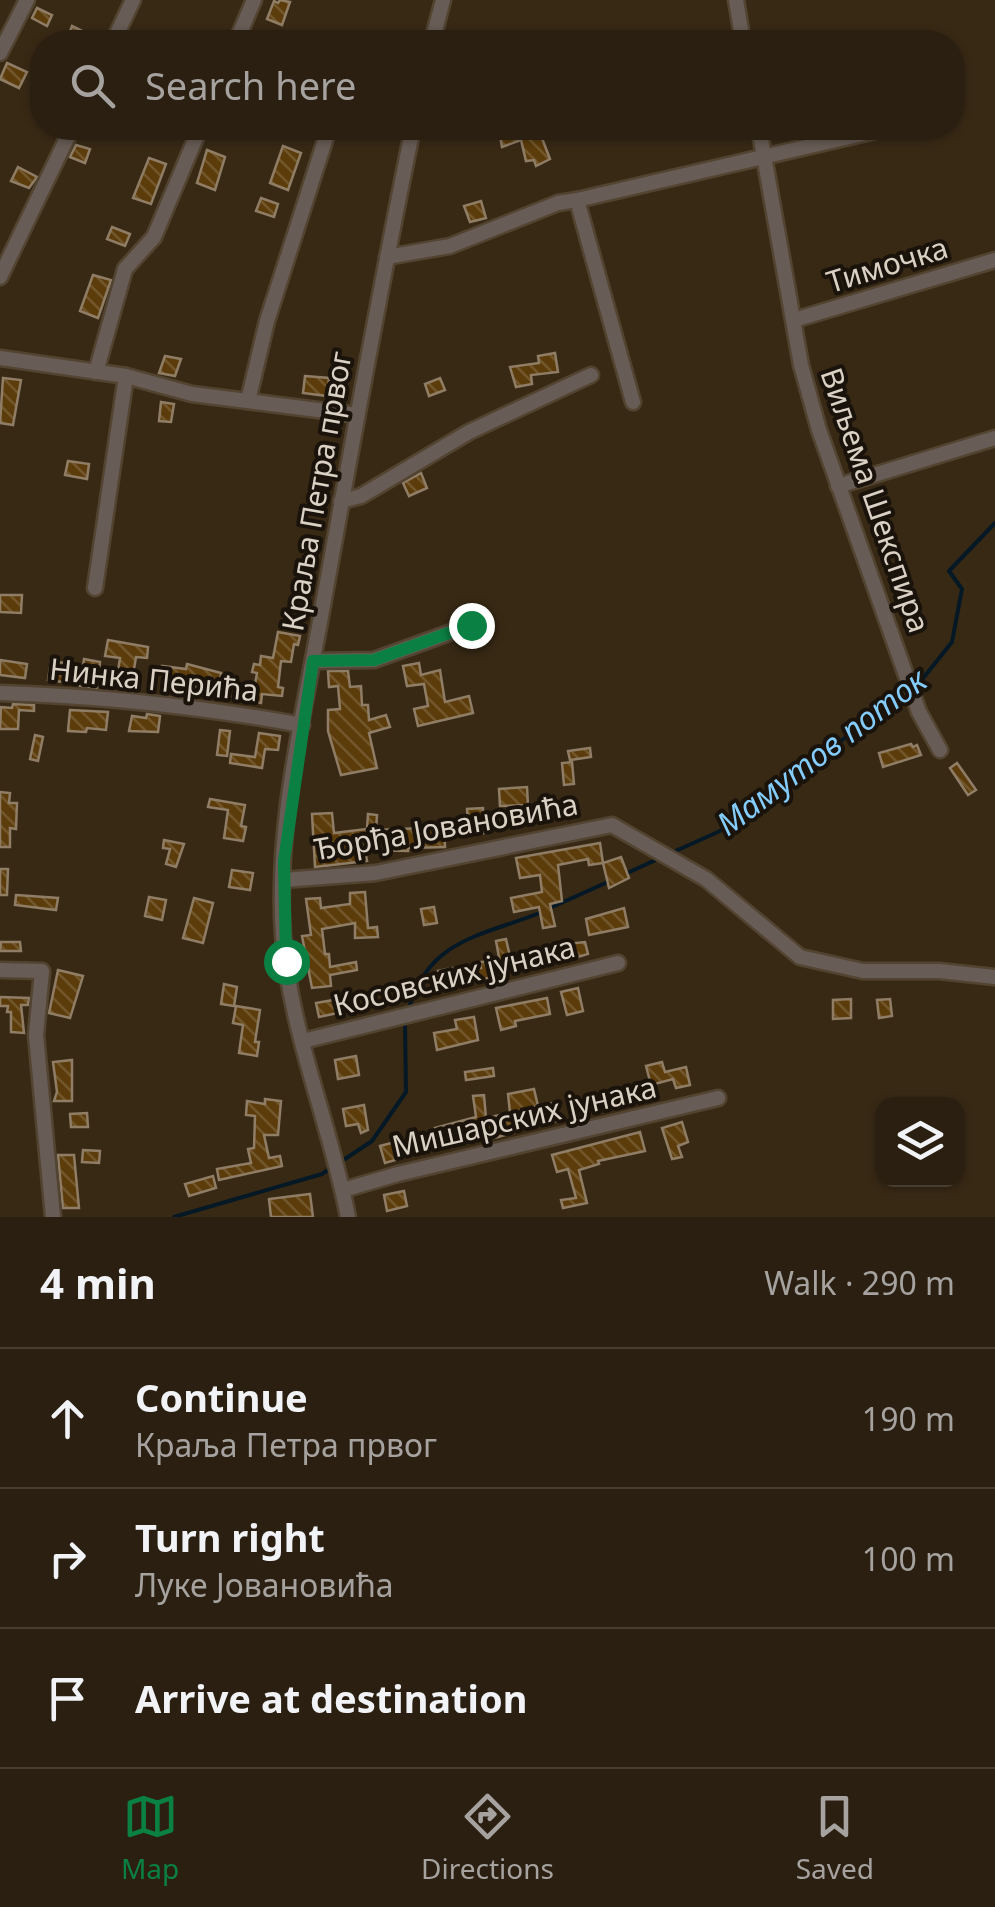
<!DOCTYPE html>
<html lang="en">
<head>
<meta charset="utf-8">
<style>
  body { margin:0; font-family:"Noto Sans",sans-serif; background:#362c1e; color:#f1f3f6 }
  .controls { position:absolute; right:30px; bottom:30px; display:grid; overflow:hidden; border-radius:20px; box-shadow:0 2px 8px #0004 }
  .controls button { width:90px; height:90px; display:grid; place-items:center; padding:0; border:0; border-bottom:2px solid #463d30; background:#2a1f10; color:#f1f3f6; font:50px sans-serif }
  .stop { position:absolute; width:30px; height:30px; margin:-22px; border:8px solid #0b8043; border-radius:50%; background:#fff }
  .stop.end { background:#0b8043; border-color:#fff; box-shadow:0 2px 10px #0008 }
  .list { margin:0; padding:0; list-style:none }
  h2 { display:flex; justify-content:space-between; align-items:center; height:130px; margin:0; padding:0 40px; font-size:42px }
  h2 small { font-size:32px; font-weight:400; color:#a5a29f }
  .list li { display:grid; grid-template-columns:65px 1fr auto; gap:30px; align-items:center; box-sizing:border-box; height:140px; padding:0 40px; border-top:2px solid #463d30 }
  .list b { display:block; font-size:38px; white-space:nowrap }
  .list p { margin:0; font-size:32px; white-space:nowrap; color:#a5a29f }
  .list em { font-size:32px; font-style:normal; color:#a5a29f }
  .icon { flex:none; width:55px; height:55px; fill:none; stroke:currentColor; stroke-width:2; stroke-linecap:round; stroke-linejoin:round }
  .map { position:relative; flex:none; width:995px; height:1217px; overflow:hidden }
  .search { position:absolute; background:#2a1f10; box-shadow:0 2px 8px #0004; left:30px; right:30px; top:30px; height:110px; display:flex; align-items:center; gap:25px; box-sizing:border-box; padding:0 35px; border-radius:40px; color:#a5a29f; font-size:38px }
  .sheet { height:550px; background:#2a1f10 }
  nav { display:flex; justify-content:space-around; align-items:center; box-sizing:border-box; height:140px; border-top:2px solid #463d30; background:#2a1f10; font-size:28px; color:#a5a29f }
  nav a { display:grid; justify-items:center; gap:5px }
  nav .on { color:#0b8043 }
  .map>svg:first-child { display:block }
  .lines { fill:none; stroke-linecap:round; stroke-linejoin:round }
  .stream { stroke:#041825; stroke-width:4 }
  .building { fill:url(#building-back-hatch); stroke:#8f7d66; stroke-width:2.5 }
  .minor-casing { stroke:#524431; stroke-width:19 }
  .minor { stroke:#685c56; stroke-width:14 }
  .route { stroke:#0b8043; stroke-width:12 }
  .labels { text-anchor:middle; dominant-baseline:central; stroke-width:8; stroke-linejoin:round; paint-order:stroke }
  .street-label { font-size:30px; fill:#dad1c4; stroke:#1a130b }
  .water-label { font-size:32px; font-style:italic; fill:#83ccfc; stroke:#1a130b }
</style>
</head>
<body>
<div class="map">
<svg width="995" height="1217" viewBox="0 0 995 1217">
  <defs>
    <pattern id="building-back-hatch" width="6" height="6" patternUnits="userSpaceOnUse" patternTransform="scale(2.5)"><rect width="6" height="6" fill="#5c3c0a"/><path d="M-1 5l2 2M0 0l6 6M5-1l2 2" fill="none" stroke="#73572c"/></pattern>
  </defs>
  <rect width="100%" height="100%" fill="#382915"/>
  <g class="lines">
    <!-- stream -->
    <g class="stream">
      <polyline points="916,687 952,642 962,589 949,571 995,523"/>
      <polyline points="669,854 720,831 796,768 873,721 908,693"/>
      <polyline points="623,875 660,858"/>
      <polyline points="550,908 610,881"/>
      <path d="M410,1005C430,938 486,935 542,912"/>
      <polyline points="339,1163 372,1141 406,1092 405,1024"/>
      <polyline points="174,1217 322,1174 331,1168"/>
    </g>
  </g>
  <!-- building -->
  <g class="building">
    <polygon points="280,0 290,2 282,25 267,19 274,1 278,3"/>
    <polygon points="37,8 52,15 47,26 32,18"/>
    <polygon points="72,26 103,41 102,42 66,42"/>
    <polygon points="7,63 27,72 19,88 0,79"/>
    <polygon points="509,128 538,128 550,159 536,166 534,160 526,161 521,140 502,147 499,130"/>
    <polygon points="76,145 90,149 85,163 70,157"/>
    <polygon points="283,146 301,153 288,190 270,183"/>
    <polygon points="207,150 225,157 215,190 197,183"/>
    <polygon points="149,158 166,164 151,204 133,198"/>
    <polygon points="18,167 37,177 29,188 11,181"/>
    <polygon points="261,198 278,204 274,217 256,211"/>
    <polygon points="481,201 486,218 470,222 464,206"/>
    <polygon points="112,227 130,234 125,246 107,239"/>
    <polygon points="93,275 111,280 98,318 80,311"/>
    <polygon points="555,353 558,372 531,375 532,384 516,387 510,367 539,363 538,356"/>
    <polygon points="165,356 181,359 175,376 159,373"/>
    <polygon points="305,376 329,378 327,396 303,393"/>
    <polygon points="3,378 21,380 13,425 0,423"/>
    <polygon points="440,378 445,390 429,396 425,384"/>
    <polygon points="161,402 174,404 171,422 159,421"/>
    <polygon points="68,461 89,464 87,479 65,475"/>
    <polygon points="421,473 427,488 409,496 403,483"/>
    <polygon points="0,595 22,595 21,613 0,612"/>
    <polygon points="278,632 300,636 298,645 294,644 291,662 281,661 278,687 283,688 282,696 262,694 261,703 252,701 257,673 252,672 254,664 260,665 261,656 273,658"/>
    <polygon points="108,640 148,647 147,658 136,657 131,687 116,684 120,658 105,656"/>
    <polygon points="84,659 100,662 97,688 80,686"/>
    <polygon points="0,660 27,664 25,678 0,675"/>
    <polygon points="51,661 65,663 63,682 48,680"/>
    <polygon points="419,663 421,675 440,670 445,702 469,696 473,713 418,726 414,709 428,706 424,684 407,686 403,666"/>
    <polygon points="187,664 221,673 220,683 235,685 234,697 204,693 204,688 184,685 185,678 161,675 162,666 186,669"/>
    <polygon points="328,671 348,671 350,687 361,686 362,705 368,705 369,720 386,715 390,727 369,733 377,768 341,775 328,731 328,710 340,709 338,686 329,687"/>
    <polygon points="13,704 34,705 34,711 19,710 18,729 0,729 1,707 12,708"/>
    <polygon points="70,710 108,712 106,730 87,728 86,732 68,731"/>
    <polygon points="147,714 160,716 158,732 129,731 132,716 146,718"/>
    <polygon points="220,730 230,731 227,756 217,755"/>
    <polygon points="259,733 280,736 278,750 265,749 262,768 230,763 231,754 255,757"/>
    <polygon points="35,735 43,737 38,761 30,759"/>
    <polygon points="911,744 913,747 917,745 921,755 883,767 879,753"/>
    <polygon points="590,748 591,757 570,760 568,751"/>
    <polygon points="572,762 574,784 564,785 562,763"/>
    <polygon points="957,763 976,790 968,795 950,768"/>
    <polygon points="527,787 528,805 500,806 499,789"/>
    <polygon points="0,792 10,793 9,803 17,803 16,829 10,828 10,847 0,847"/>
    <polygon points="210,799 245,805 241,826 246,827 243,841 224,838 228,810 208,807"/>
    <polygon points="483,808 484,833 469,834 467,809"/>
    <polygon points="332,813 334,833 367,829 368,814 377,815 376,830 444,827 445,847 408,848 408,851 365,850 367,861 315,867 312,814"/>
    <polygon points="164,840 184,844 176,867 166,864 170,849 163,848"/>
    <polygon points="600,843 603,863 589,865 588,859 558,865 562,901 550,904 555,926 543,928 539,907 514,912 511,898 542,892 540,875 520,878 516,858"/>
    <polygon points="621,857 629,878 609,888 603,863"/>
    <polygon points="0,869 8,869 7,895 0,895"/>
    <polygon points="232,870 253,873 250,890 229,887"/>
    <polygon points="365,892 368,928 377,927 378,937 355,938 355,923 322,929 325,954 329,954 330,967 356,962 357,970 330,975 331,986 312,988 302,936 311,935 306,899 320,898 321,908 350,904 350,893"/>
    <polygon points="16,895 58,898 56,910 15,905"/>
    <polygon points="149,897 166,900 162,920 145,916"/>
    <polygon points="194,898 213,903 203,943 183,938"/>
    <polygon points="434,907 437,923 424,925 421,909"/>
    <polygon points="624,908 628,927 589,935 586,919"/>
    <polygon points="506,939 511,961 500,963 496,941"/>
    <polygon points="1,942 20,942 21,951 0,951"/>
    <polygon points="585,942 588,954 558,963 555,945"/>
    <polygon points="491,961 496,976 442,990 438,971 452,968 453,974 481,968 480,962"/>
    <polygon points="58,970 83,976 70,1018 49,1013"/>
    <polygon points="224,984 237,987 234,1006 221,1004"/>
    <polygon points="578,988 583,1011 567,1015 561,992"/>
    <polygon points="0,997 29,998 28,1005 21,1005 24,1033 11,1032 11,1012 7,1012 8,1006 0,1006"/>
    <polygon points="547,998 550,1014 515,1021 516,1026 501,1030 496,1008"/>
    <polygon points="339,999 342,1012 319,1017 316,1003"/>
    <polygon points="851,999 851,1018 833,1019 833,1000"/>
    <polygon points="890,999 892,1016 879,1018 877,1000"/>
    <polygon points="236,1006 260,1010 255,1042 259,1042 257,1056 239,1053 243,1025 233,1023"/>
    <polygon points="474,1017 478,1040 437,1050 434,1033 457,1029 455,1020"/>
    <polygon points="356,1056 359,1075 338,1079 335,1060"/>
    <polygon points="72,1060 72,1101 54,1101 57,1092 53,1062"/>
    <polygon points="662,1062 665,1072 686,1067 690,1085 676,1088 673,1079 651,1085 646,1066"/>
    <polygon points="493,1068 494,1076 466,1080 465,1072"/>
    <polygon points="534,1089 538,1106 510,1113 508,1094"/>
    <polygon points="484,1095 486,1118 514,1112 519,1131 498,1137 482,1140 482,1136 452,1142 452,1147 438,1149 435,1128 476,1117 473,1096"/>
    <polygon points="265,1099 281,1101 278,1135 264,1135 269,1158 280,1156 282,1166 219,1180 217,1169 251,1163 248,1149 254,1148 255,1116 246,1115 247,1101 265,1104"/>
    <polygon points="556,1102 561,1120 543,1124 538,1107"/>
    <polygon points="364,1105 368,1130 361,1133 358,1124 346,1126 343,1109"/>
    <polygon points="87,1113 88,1127 71,1127 70,1114"/>
    <polygon points="682,1122 688,1142 678,1146 682,1157 672,1159 662,1128"/>
    <polygon points="640,1132 645,1151 598,1161 599,1164 579,1170 587,1203 563,1208 561,1200 576,1198 568,1169 557,1172 552,1155"/>
    <polygon points="395,1142 399,1159 385,1163 380,1146"/>
    <polygon points="83,1150 100,1151 99,1163 82,1162"/>
    <polygon points="58,1155 74,1155 79,1208 63,1208"/>
    <polygon points="213,1176 216,1188 189,1196 185,1184"/>
    <polygon points="404,1191 407,1206 387,1211 384,1195"/>
    <polygon points="310,1194 313,1217 271,1217 269,1199"/>
  </g>
  <g class="lines">
    <defs>
      <g id="minor">
        <polyline points="736,0 743,42"/>
        <polyline points="113,42 133,0"/>
        <polyline points="236,42 254,0"/>
        <polyline points="432,42 443,0"/>
        <polyline points="0,53 27,0"/>
        <polyline points="759,128 801,365 819,430 919,712 940,750"/>
        <polyline points="577,200 888,128"/>
        <polyline points="387,257 450,246 558,203 577,200 633,402"/>
        <polyline points="0,277 72,128"/>
        <polyline points="794,320 995,260"/>
        <polyline points="0,358 126,376 192,394 357,415"/>
        <polyline points="96,372 125,269 154,237 200,128"/>
        <polyline points="248,401 267,321 329,128"/>
        <polyline points="838,486 995,438"/>
        <polyline points="341,501 361,496 469,432 591,375"/>
        <polyline points="95,588 126,376"/>
        <polyline points="313,661 374,660 471,625"/>
        <path d="M0,693C102,696 202,707 302,725"/>
        <polyline points="283,880 376,873 612,825 706,879 800,957 863,971 939,971 995,977"/>
        <polyline points="0,970 42,971 36,1035 53,1217"/>
        <polyline points="303,1041 618,963"/>
        <polyline points="343,1190 398,1174 718,1098"/>
        <path d="M348,1217C330,1123 290,1032 283,936C275,826 304,713 323,605C352,446 380,286 413,128"/>
      </g>
    </defs>
    <!-- minor casing -->
    <use href="#minor" class="minor-casing"/>
    <!-- minor -->
    <use href="#minor" class="minor"/>
  </g>
  <g class="lines">
    <!-- route -->
    <polyline class="route" points="286,961 284,861 313,661 374,660 471,625"/>
  </g>
  <g class="labels">
    <!-- street labels -->
    <g class="street-label">
      <text transform="translate(887 264) rotate(-17)">Тимочка</text>
      <text transform="translate(316 491) rotate(-80)">Краља Петра првог</text>
      <text transform="translate(876 500) rotate(71)">Виљема Шекспира</text>
      <text transform="translate(154 679) rotate(6)">Нинка Перића</text>
      <text transform="translate(446 826) rotate(-10)">Ђорђа Јовановића</text>
      <text transform="translate(454 975) rotate(-14)">Косовских јунака</text>
      <text transform="translate(524 1116) rotate(-13)">Мишарских јунака</text>
    </g>
    <!-- water labels -->
    <g class="water-label">
      <text transform="translate(821 751) rotate(-37)">Мамутов поток</text>
    </g>
  </g>
</svg>
<div class="controls">
<button><svg class="icon" aria-label="layers" viewBox="0 0 24 24"><path d="M12 4l9 5-9 5-9-5zM3 14l9 5 9-5"/></svg></button>
</div>
<div class="stop" style="left:286px;top:961px"></div>
<div class="stop end" style="left:471px;top:625px"></div>
<div class="search"><svg class="icon" aria-label="search" viewBox="0 0 24 24"><circle cx="10" cy="10" r="6"/><path d="M15 15l6 6"/></svg>Search here</div>
</div>
<section class="sheet">
<h2>4 min<small>Walk · 290 m</small></h2>
<ul class="list">
<li><svg class="icon" aria-label="ahead" viewBox="0 0 24 24"><path d="M12 20V5M6 11l6-6 6 6"/></svg><div><b>Continue</b><p>Краља Петра првог</p></div><em>190 m</em></li>
<li><svg class="icon" aria-label="right" viewBox="0 0 24 24"><path d="M7 20v-9h11M14 6l5 5-5 5"/></svg><div><b>Turn right</b><p>Луке Јовановића</p></div><em>100 m</em></li>
<li><svg class="icon" aria-label="arrive" viewBox="0 0 24 24"><path d="M6 21V4h12l-3 4 3 4H6"/></svg><div><b>Arrive at destination</b></div></li>
</ul>
</section>
<nav>
<a class="on"><svg class="icon" aria-label="map" viewBox="0 0 24 24"><path d="M3 6l6-2 6 2 6-2v14l-6 2-6-2-6 2zM9 4v14M15 6v14"/></svg>Map</a>
<a><svg class="icon" aria-label="directions" viewBox="0 0 24 24"><path d="M12 3l9 9-9 9-9-9zM9 14v-3h6M13 9l2 2-2 2"/></svg>Directions</a>
<a><svg class="icon" aria-label="saved" viewBox="0 0 24 24"><path d="M7 4h10v16l-5-4-5 4z"/></svg>Saved</a>
</nav>
</body>
</html>
